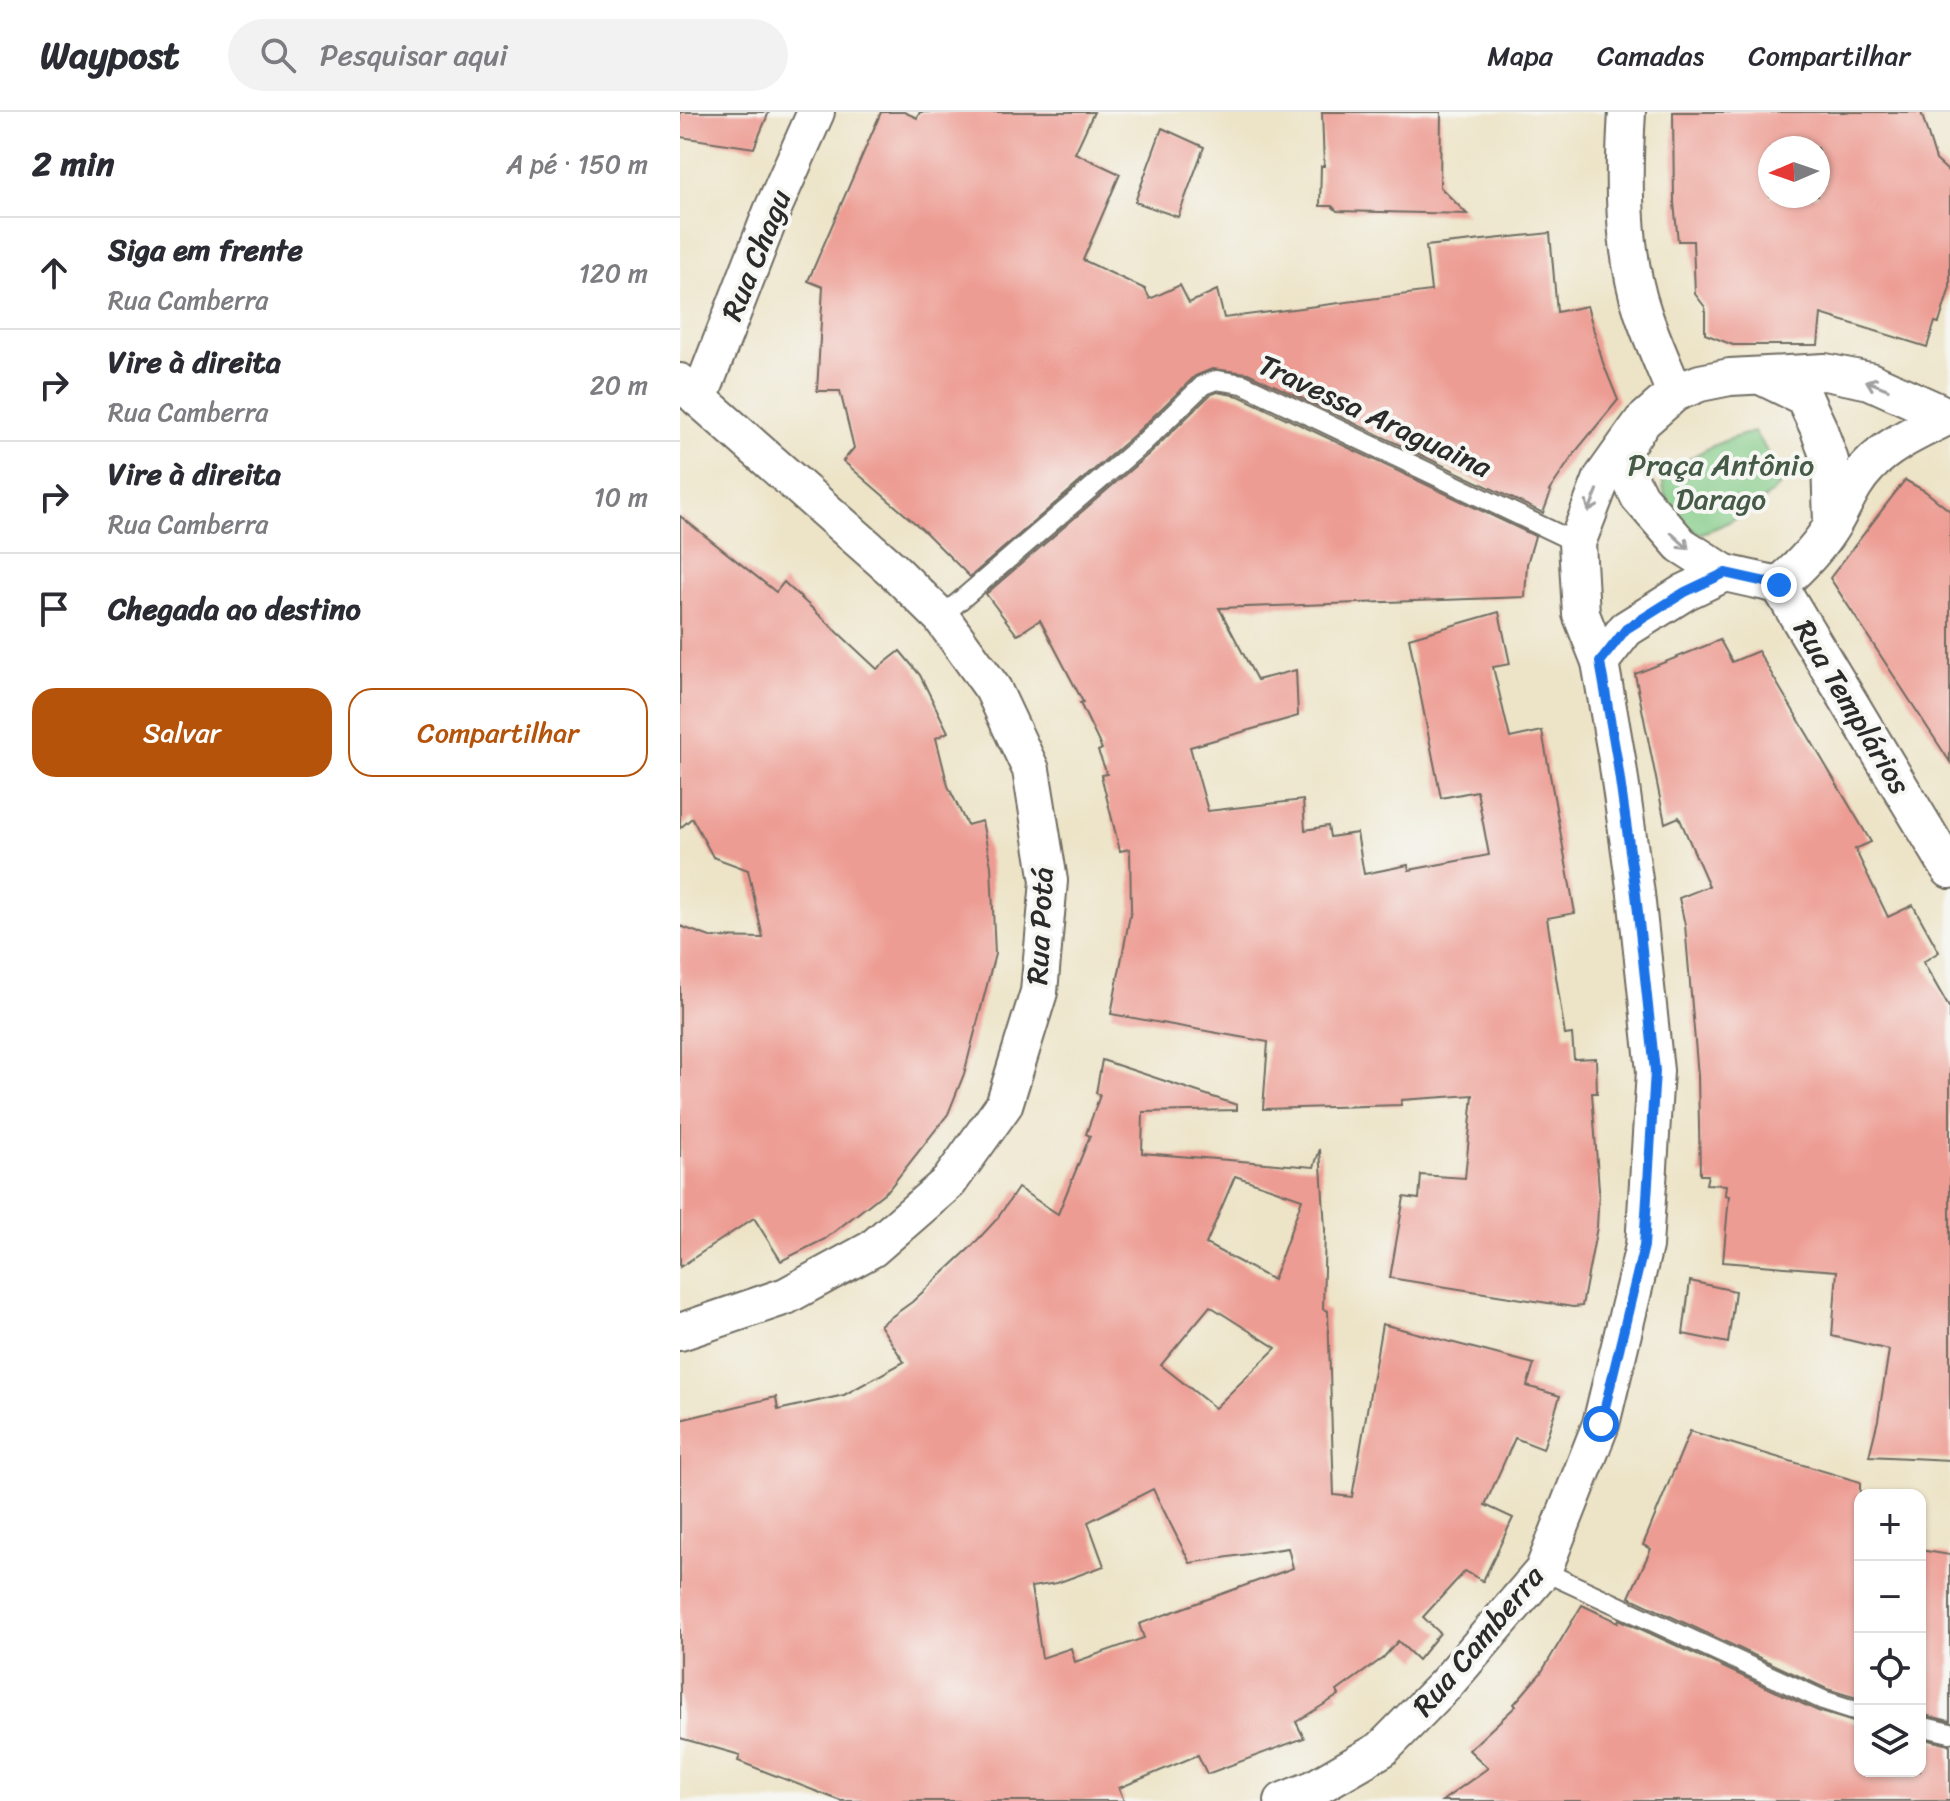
<!DOCTYPE html>
<html lang="pt">
<head>
<meta charset="utf-8">
<style>
  body { margin:0; font-family:Sriracha,sans-serif; background:#f2f2f3; color:#2b2b33 }
  .controls { position:absolute; right:24px; bottom:24px; display:grid; overflow:hidden; border-radius:16px; box-shadow:0 2px 6px #0004 }
  .controls button { width:72px; height:72px; display:grid; place-items:center; padding:0; border:0; border-bottom:2px solid #e1e1e2; background:#fff; color:#2b2b33; font:40px sans-serif }
  .compass { position:absolute; left:1078px; top:24px; width:72px; height:72px; border-radius:50%; background:#fff; box-shadow:0 2px 6px #0004; rotate:268deg }
  .stop { position:absolute; width:24px; height:24px; margin:-18px; border:6px solid #1a73e8; border-radius:50%; background:#fff }
  .stop.end { background:#1a73e8; border-color:#fff; box-shadow:0 2px 8px #0008 }
  .list { margin:0; padding:0; list-style:none }
  h2 { display:flex; justify-content:space-between; align-items:center; height:104px; margin:0; padding:0 32px; font-size:34px }
  h2 small { font-size:26px; font-weight:400; color:#7c7c81 }
  .list li { display:grid; grid-template-columns:52px 1fr auto; gap:24px; align-items:center; box-sizing:border-box; height:112px; padding:0 32px; border-top:2px solid #e1e1e2 }
  .list b { display:block; font-size:30px; white-space:nowrap }
  .list p { margin:0; font-size:26px; white-space:nowrap; color:#7c7c81 }
  .list em { font-size:26px; font-style:normal; color:#7c7c81 }
  .actions { display:flex; gap:16px; padding:24px 32px }
  .actions a { flex:1; padding:18px 0; border:2px solid #b45309; border-radius:24px; text-align:center; font-size:28px; color:#b45309 }
  .actions .main { background:#b45309; color:#fff }
  .icon { flex:none; width:44px; height:44px; fill:none; stroke:currentColor; stroke-width:2; stroke-linecap:round; stroke-linejoin:round }
  .map { position:relative; flex:none; width:1270px; height:1689px; overflow:hidden }
  header { display:flex; align-items:center; gap:48px; box-sizing:border-box; height:112px; padding:0 40px; background:#fff; border-bottom:2px solid #e1e1e2 }
  header strong { font-size:38px }
  nav { display:flex; gap:44px; margin-inline-start:auto; font-size:28px }
  .search { width:560px; height:72px; background:#f2f2f3; display:flex; align-items:center; gap:20px; box-sizing:border-box; padding:0 28px; border-radius:44px; color:#7c7c81; font-size:30px }
  main { display:flex }
  aside { flex:1; background:#fff }
  .map>svg:first-child { display:block }
  .green { fill:#83cb87; stroke:#577b59; stroke-width:2 }
  .building { fill:#ed9c93; fill-rule:evenodd }
  .lines { fill:none; stroke-linecap:round; stroke-linejoin:round }
  .lane-casing { stroke:#6f6c62; stroke-width:22 }
  .street-casing { stroke:#6f6c62; stroke-width:40 }
  .lane { stroke:#fff; stroke-width:18 }
  .street { stroke:#fff; stroke-width:36 }
  .oneway { stroke:#a0a0a0 }
  .route { stroke:#1a73e8; stroke-width:10 }
  .labels { text-anchor:middle; dominant-baseline:central; stroke-width:8; stroke-linejoin:round; paint-order:stroke }
  .street-label { font-size:30px; fill:#2b2b2b; stroke:#f6f6f2 }
  .park-label { font-size:30px; fill:#455b47; stroke:#f6f6f2 }
</style>
</head>
<body>
<header>
<strong>Waypost</strong>
<div class="search"><svg class="icon" aria-label="search" viewBox="0 0 24 24"><circle cx="10" cy="10" r="6"/><path d="M15 15l6 6"/></svg>Pesquisar aqui</div>
<nav><a>Mapa</a><a>Camadas</a><a>Compartilhar</a></nav>
</header>
<main>
<aside>
<h2>2 min<small>A pé · 150 m</small></h2>
<ul class="list">
<li><svg class="icon" aria-label="ahead" viewBox="0 0 24 24"><path d="M12 20V5M6 11l6-6 6 6"/></svg><div><b>Siga em frente</b><p>Rua Camberra</p></div><em>120 m</em></li>
<li><svg class="icon" aria-label="right" viewBox="0 0 24 24"><path d="M7 20v-9h11M14 6l5 5-5 5"/></svg><div><b>Vire à direita</b><p>Rua Camberra</p></div><em>20 m</em></li>
<li><svg class="icon" aria-label="right" viewBox="0 0 24 24"><path d="M7 20v-9h11M14 6l5 5-5 5"/></svg><div><b>Vire à direita</b><p>Rua Camberra</p></div><em>10 m</em></li>
<li><svg class="icon" aria-label="arrive" viewBox="0 0 24 24"><path d="M6 21V4h12l-3 4 3 4H6"/></svg><div><b>Chegada ao destino</b></div></li>
</ul>
<div class="actions"><a class="main">Salvar</a><a>Compartilhar</a></div>
</aside>
<div class="map">
<svg width="1270" height="1689" viewBox="0 0 1270 1689">
  <rect width="100%" height="100%" fill="#f6f6f2"/>
  <filter id="ink" filterUnits="userSpaceOnUse"><feTurbulence type="fractalNoise" baseFrequency=".0125" numOctaves="2"/><feDisplacementMap in="SourceGraphic" scale="16" xChannelSelector="R" yChannelSelector="G"/><feConvolveMatrix kernelMatrix="1 2 1 2 8 2 1 2 1" color-interpolation-filters="sRGB"/></filter>
  <filter id="wash" filterUnits="userSpaceOnUse"><feTurbulence type="fractalNoise" baseFrequency=".006" numOctaves="4" result="noise"/><feDisplacementMap in="SourceGraphic" scale="32" xChannelSelector="R" yChannelSelector="G"/><feGaussianBlur stdDeviation="1.8" result="paint"/><feColorMatrix in="noise" values="0 0 0 0 0 0 0 0 0 0 0 0 0 0 0 0 0 1.4 0 .05"/><feComposite in="paint" operator="in"/></filter>
  <g filter="url(#wash)">
    <rect width="100%" height="100%" fill="#ede4c8"/>
    <!-- green -->
    <path class="green" d="M1074,320L1091,345L1100,373C1079,395 1048,413 1019,422C1001,411 981,389 983,367C1010,343 1038,328 1074,320Z"/>
    <g id="blocks">
      <!-- building -->
      <g class="building">
        <polygon points="0,0 89,0 74,36 0,25"/>
        <polygon points="201,0 224,0 237,6 240,0 414,0 395,41 440,62 403,148 465,177 470,187 500,173 509,191 537,178 544,206 751,179 746,134 870,121 877,200 907,194 923,251 938,288 896,339 869,379 871,380 863,401 568,261 532,257 515,264 454,323 290,465 243,418 163,349 174,336 160,279 137,279 143,175 128,169"/>
        <polygon points="642,0 761,0 760,75 787,102 657,99 652,94 640,94 641,54 644,54"/>
        <path d="M993,0H1241L1256,48L1270,61V175L1259,211L1255,210L1247,235L1141,202L1138,233H1053L1025,222V195L1015,182L1013,129H998L994,91ZM1090,36H1138V84H1090Z"/>
        <polygon points="482,16 524,35 498,105 455,90"/>
        <polygon points="537,280 559,284 855,424 847,452 845,485 539,496 577,568 616,558 618,604 510,635 528,699 623,688 625,718 648,714 650,725 677,721 684,762 728,753 729,758 809,743 797,679 761,686 729,526 819,500 830,552 813,555 830,626 862,619 895,801 867,806 885,923 892,922 894,947 916,946 917,981 912,981 919,1078 917,1115 902,1194 893,1195 710,1166 724,1085 739,1087 741,1063 785,1066 793,983 721,988 721,993 583,997 588,930 431,902 451,798 450,737 440,739 421,663 427,662 418,639 422,637 400,591 403,590 360,508 337,523 306,482 470,341 530,283"/>
        <polygon points="1225,368 1245,379 1270,399 1270,650 1150,466"/>
        <polygon points="0,404 96,480 104,470 197,557 220,539 240,563 268,620 256,626 268,674 287,713 302,709 311,754 315,842 284,962 268,1002 209,1077 145,1127 101,1149 74,1106 0,1155 0,814 30,825 83,826 68,758 33,745 12,706 0,716"/>
        <polygon points="1040,528 1052,550 1078,539 1191,730 1175,737 1208,805 1233,793 1259,840 1243,850 1270,897 1270,1348 1189,1344 1198,1308 1209,1238 1152,1224 1157,1159 1043,1150 1049,1084 1045,1083 1046,1073 1026,1072 1028,1063 1020,1063 1018,964 1005,813 999,786 1029,774 999,705 985,711 955,562"/>
        <path d="M422,948L557,993V998L463,1000L462,1041L634,1055L640,1037L645,1117L643,1197L648,1199L654,1383L672,1385L702,1212L854,1252L847,1274L880,1284L863,1337L835,1326L805,1393L833,1406L803,1469L785,1459L743,1505L760,1521L738,1548L718,1529L703,1546L657,1579L659,1583L616,1610L624,1626L527,1662L518,1643L439,1676L444,1689H161L58,1649L60,1643L0,1626V1308L96,1285L98,1298L164,1283L224,1250L200,1213L232,1190L292,1134L317,1107L338,1076L378,1102L410,1024L406,1022L420,983L416,981ZM555,1064L622,1087L593,1168L526,1132ZM530,1194L596,1236L535,1296L481,1253ZM473,1377L510,1451L608,1436L613,1456L459,1512L464,1526L395,1550L391,1536L362,1546L351,1475L377,1471L424,1454L408,1410Z"/>
        <polygon points="1010,1169 1055,1179 1048,1231 1003,1222"/>
        <polygon points="1010,1319 1180,1370 1180,1587 1147,1577 949,1485 971,1437 963,1433"/>
        <polygon points="1240,1438 1270,1443 1270,1609 1240,1602"/>
        <polygon points="902,1493 938,1510 939,1507 1138,1599 1180,1612 1180,1659 1240,1659 1240,1626 1270,1633 1270,1689 762,1689 808,1656 789,1638 836,1594 834,1592 861,1561"/>
      </g>
    </g>
  </g>
  <g filter="url(#ink)">
    <use href="#blocks" fill-opacity="0" stroke="#6f6c62" stroke-width="2"/>
    <g class="lines">
      <defs>
        <g id="lane">
          <polyline points="261,505 462,332 523,273 536,268 563,272 897,431"/>
          <polyline points="863,1459 1143,1588 1180,1600"/>
          <polyline points="1240,1614 1270,1621"/>
        </g>
        <g id="street">
          <path d="M947,0C943,64 942,139 963,201C972,228 984,254 995,281"/>
          <polyline points="1083,265 1124,285 1138,315 1150,349 1152,411"/>
          <polyline points="0,270 212,457 261,505 313,577 351,658 369,769 359,880 324,993 269,1070 192,1137 106,1184 0,1220"/>
          <polyline points="19,287 92,99 136,0"/>
          <polyline points="939,344 959,385 1001,433 1045,461"/>
          <polyline points="1099,473 1270,758"/>
          <path d="M920,550L946,517L1005,480L1045,461L1099,473C1120,455 1138,437 1153,412C1165,392 1172,371 1189,354C1210,331 1242,318 1269,304"/>
          <polyline points="603,1689 633,1677 702,1637 765,1573 863,1459 921,1312 964,1134 975,959 956,782 937,647 920,550 901,502 897,431 922,366 962,310 995,281 1020,271 1050,265 1145,260 1190,269 1270,305"/>
        </g>
      </defs>
      <!-- lane casing -->
      <use href="#lane" class="lane-casing"/>
      <!-- street casing -->
      <use href="#street" class="street-casing"/>
      <!-- lane -->
      <use href="#lane" class="lane"/>
      <!-- street -->
      <use href="#street" class="street"/>
    </g>
    <!-- one-way arrows -->
    <defs><path id="oneway-shaft" d="M-6 0H5M1.5-3L5.5 0L1.5 3" fill="none" stroke-width="1.6" stroke-linecap="round" stroke-linejoin="round" transform="scale(2)"/></defs>
    <g class="oneway">
      <use href="#oneway-shaft" transform="translate(1197 273) rotate(-158)"/>
      <use href="#oneway-shaft" transform="translate(913 389) rotate(112)"/>
      <use href="#oneway-shaft" transform="translate(1000 429) rotate(43)"/>
    </g>
  </g>
  <g class="lines" filter="url(#ink)">
    <!-- route -->
    <polyline class="route" points="921,1312 964,1134 975,959 956,782 937,647 920,550 946,517 1005,480 1045,461 1099,473"/>
  </g>
  <g class="labels">
    <!-- street labels -->
    <g class="street-label">
      <text transform="translate(76 143) rotate(-68)">Rua Chagu</text>
      <text transform="translate(695 304) rotate(25)">Travessa Araguaina</text>
      <text transform="translate(1172 595) rotate(59)">Rua Templários</text>
      <text transform="translate(360 814) rotate(-87)">Rua Potá</text>
      <text transform="translate(798 1529) rotate(-50)">Rua Camberra</text>
    </g>
    <!-- park labels -->
    <g class="park-label">
      <text x="1041" y="353">Praça Antônio<tspan x="1041" dy="34">Darago</tspan></text>
    </g>
  </g>
</svg>
<div class="controls">
<button>+</button>
<button>−</button>
<button><svg class="icon" aria-label="locate" viewBox="0 0 24 24"><circle cx="12" cy="12" r="6"/><path d="M12 2v4M12 18v4M2 12h4M18 12h4"/></svg></button>
<button><svg class="icon" aria-label="layers" viewBox="0 0 24 24"><path d="M12 4l9 5-9 5-9-5zM3 14l9 5 9-5"/></svg></button>
</div>
<svg class="compass" viewBox="-18 -18 36 36"><path d="M0-13l5 13h-10z" fill="#e53935"/><path d="M0 13l5-13h-10z" fill="#7c7c81"/></svg>
<div class="stop" style="left:921px;top:1312px"></div>
<div class="stop end" style="left:1099px;top:473px"></div>
</div>
</main>
</body>
</html>
